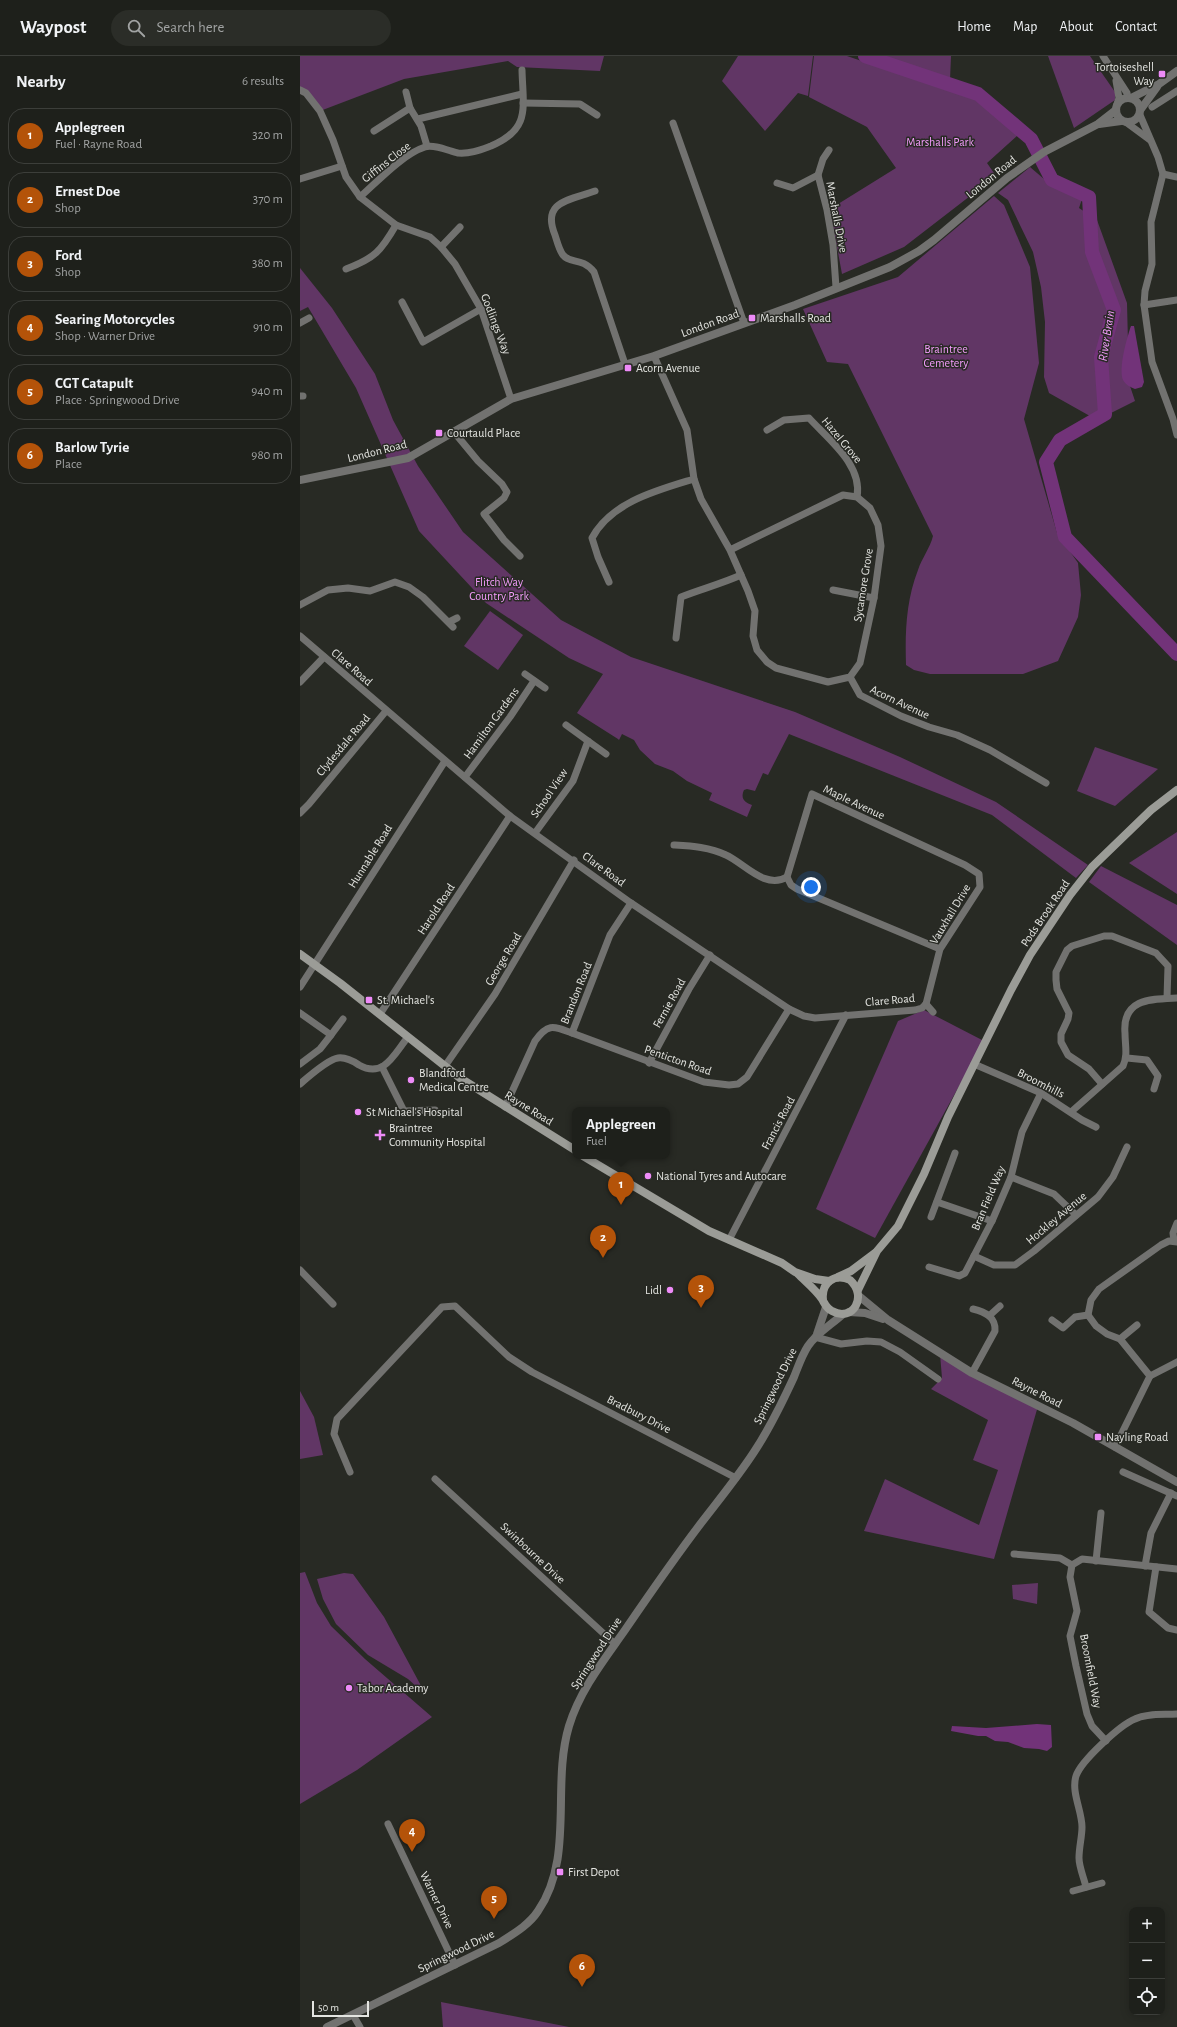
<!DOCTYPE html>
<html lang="en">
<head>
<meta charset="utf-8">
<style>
  body { margin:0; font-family:"Alegreya Sans",sans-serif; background:#2b2d28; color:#f1f3f6 }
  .controls { position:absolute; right:12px; bottom:12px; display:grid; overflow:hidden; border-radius:8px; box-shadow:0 2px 10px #0003 }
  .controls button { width:36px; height:36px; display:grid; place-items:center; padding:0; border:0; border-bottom:1px solid #3c3e3a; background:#1e201b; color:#f1f3f6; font:20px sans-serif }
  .scale { position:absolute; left:12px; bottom:10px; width:57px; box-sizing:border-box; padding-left:4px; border:2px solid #e4e5e1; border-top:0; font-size:11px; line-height:14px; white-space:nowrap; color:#e4e5e1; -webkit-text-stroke:3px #282a24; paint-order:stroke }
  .you { position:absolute; left:511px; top:831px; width:14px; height:14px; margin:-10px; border:3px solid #fff; border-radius:50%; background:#1a73e8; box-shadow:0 0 0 6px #1a73e833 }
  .badge { display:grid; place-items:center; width:26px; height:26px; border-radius:50%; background:#b45309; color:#fff; font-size:13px; font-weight:700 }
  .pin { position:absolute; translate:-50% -33px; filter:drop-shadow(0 1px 2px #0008) }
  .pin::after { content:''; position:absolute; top:21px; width:14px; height:12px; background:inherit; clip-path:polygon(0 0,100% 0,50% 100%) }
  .popup { position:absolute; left:272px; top:1051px; width:98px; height:52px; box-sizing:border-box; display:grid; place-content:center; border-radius:8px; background:#1e201b; filter:drop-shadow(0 1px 3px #0005); font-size:13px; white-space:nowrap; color:#a1a3a3 }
  .popup b { font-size:15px; color:#f1f3f6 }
  .popup::after { content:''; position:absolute; left:50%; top:100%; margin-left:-8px; border:8px solid transparent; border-top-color:#1e201b }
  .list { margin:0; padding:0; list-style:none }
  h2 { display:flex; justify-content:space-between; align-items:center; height:52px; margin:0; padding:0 16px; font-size:17px }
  h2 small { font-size:13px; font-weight:400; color:#a1a3a3 }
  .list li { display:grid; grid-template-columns:26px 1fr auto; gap:12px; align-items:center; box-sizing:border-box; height:56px; margin:0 8px 8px; padding:0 8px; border:1px solid #3c3e3a; border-radius:16px }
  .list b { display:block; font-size:15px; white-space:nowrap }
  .list p { margin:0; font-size:13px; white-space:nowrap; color:#a1a3a3 }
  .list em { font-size:13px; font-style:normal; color:#a1a3a3 }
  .icon { flex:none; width:22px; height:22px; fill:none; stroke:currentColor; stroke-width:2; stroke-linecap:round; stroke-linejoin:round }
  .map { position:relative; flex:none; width:877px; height:1971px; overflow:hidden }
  header { display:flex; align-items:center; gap:24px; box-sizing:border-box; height:56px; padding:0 20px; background:#1e201b; border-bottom:1px solid #3c3e3a }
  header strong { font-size:19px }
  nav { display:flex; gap:22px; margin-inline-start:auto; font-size:14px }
  .search { width:280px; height:36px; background:#2b2d28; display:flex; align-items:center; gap:10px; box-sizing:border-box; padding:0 14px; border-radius:22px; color:#a1a3a3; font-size:15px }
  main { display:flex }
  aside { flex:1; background:#1e201b }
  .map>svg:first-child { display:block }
  .green { fill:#613665 }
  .water { fill:#723379 }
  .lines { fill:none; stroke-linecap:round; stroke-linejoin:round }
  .river { stroke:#723379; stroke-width:14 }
  .minor { stroke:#727270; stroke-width:7 }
  .tertiary { stroke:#727270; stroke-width:8 }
  .secondary { stroke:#9b9c97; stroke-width:8 }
  .poi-dot { fill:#ee8bf8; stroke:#282a24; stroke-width:1.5 }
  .labels { text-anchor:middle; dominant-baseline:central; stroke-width:3; stroke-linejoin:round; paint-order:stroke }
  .poi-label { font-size:12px; fill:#e4e5e1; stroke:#282a24; text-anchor:start }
  .park-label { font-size:12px; fill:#f49cfc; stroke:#282a24 }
  .street-label { font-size:12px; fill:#e4e5e1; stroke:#282a24 }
  .water-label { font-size:13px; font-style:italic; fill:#f59dfd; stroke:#282a24 }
</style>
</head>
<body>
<header>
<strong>Waypost</strong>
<div class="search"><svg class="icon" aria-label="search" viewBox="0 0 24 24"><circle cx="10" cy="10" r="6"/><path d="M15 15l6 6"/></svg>Search here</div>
<nav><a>Home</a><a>Map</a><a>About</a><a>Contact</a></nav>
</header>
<main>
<aside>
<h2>Nearby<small>6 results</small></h2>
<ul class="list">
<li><span class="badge">1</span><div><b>Applegreen</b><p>Fuel · Rayne Road</p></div><em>320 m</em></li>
<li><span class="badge">2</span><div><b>Ernest Doe</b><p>Shop</p></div><em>370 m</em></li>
<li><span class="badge">3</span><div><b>Ford</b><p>Shop</p></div><em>380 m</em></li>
<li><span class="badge">4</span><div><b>Searing Motorcycles</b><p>Shop · Warner Drive</p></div><em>910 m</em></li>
<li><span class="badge">5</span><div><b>CGT Catapult</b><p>Place · Springwood Drive</p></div><em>940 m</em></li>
<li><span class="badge">6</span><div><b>Barlow Tyrie</b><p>Place</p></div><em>980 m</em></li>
</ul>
</aside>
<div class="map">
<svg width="877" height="1971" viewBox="0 0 877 1971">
  <rect width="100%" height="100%" fill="#282a24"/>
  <!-- green -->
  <g class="green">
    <polygon points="0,0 304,0 300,15 217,11 208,5 104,23 20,55 0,32"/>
    <polygon points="438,0 513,0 508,40 498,37 465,75 422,25"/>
    <polygon points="514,0 547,0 674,43 718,79 687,107 696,120 604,191 542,218 530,153 596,112 567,71 509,41"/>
    <polygon points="577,0 651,0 650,24"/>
    <polygon points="748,0 790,0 815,36 815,44 774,72"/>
    <polygon points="730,111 751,129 782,143 779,152 797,164 827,247 829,327 835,345 797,364 749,337 744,321 745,266 741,231 733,196 708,144 698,137"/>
    <path d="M694,140L704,149L730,211L739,307L724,363L757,477L778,507L781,539L778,561L758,605L723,618H630L614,614L606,609C605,576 606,545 618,514C622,502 630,492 633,480L548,308L527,306L503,253L598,221Z"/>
    <path d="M0,212L32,252L75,318L93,364L118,410L163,476L261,564L331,601L495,656L600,701L696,746L788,809L776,822L692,759L489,678L468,719L463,717L455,735L447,733L444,734C440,743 445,746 452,749L447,761L409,744L412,737L387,725L373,715L355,708L340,694L334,684L322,678L319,684L318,683L277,657L303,618L269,602L186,547L119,475L56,332L8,251L0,255Z"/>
    <polygon points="190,555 223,579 198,614 164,590"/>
    <polygon points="795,691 858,713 815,750 777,735"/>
    <polygon points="877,776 877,838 829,807"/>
    <polygon points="801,810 877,849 877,889 789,826"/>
    <polygon points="624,954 684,985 575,1182 516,1153 598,965"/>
    <polygon points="640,1298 738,1350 694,1503 564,1475 585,1423 679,1469 698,1414 673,1404 688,1364 631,1333 642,1322"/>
    <polygon points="0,1335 14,1361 23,1399 0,1403"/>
    <polygon points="5,1516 17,1547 31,1570 65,1603 132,1661 57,1714 0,1748 0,1517"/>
    <polygon points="44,1517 53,1518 84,1561 126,1639 108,1623 68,1599 36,1568 23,1543 17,1523"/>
    <polygon points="738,1527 737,1548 713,1543 712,1529"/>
    <polygon points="141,1946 269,1971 143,1971"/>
  </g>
  <!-- water -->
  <g class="water">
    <path d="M831,270H834L844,326L842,331L835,333C830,331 826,329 823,324C818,313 827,281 831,270Z"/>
    <polygon points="737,1668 751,1669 752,1691 747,1695 739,1693 724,1692 708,1686 695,1685 686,1680 678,1680 651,1675 652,1670 686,1672"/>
  </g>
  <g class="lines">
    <!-- river -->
    <polyline class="river" points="565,0 678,38 731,83 752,124 789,141 792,196 814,254 801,301 805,358 760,384 746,406 765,481 877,598"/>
    <!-- minor -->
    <g class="minor">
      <polyline points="803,0 827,37 828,42"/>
      <polyline points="816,25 819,42 817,48"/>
      <polyline points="0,34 6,37 20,55 33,84 46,121 60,141 96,169 130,181 141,191 155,208 181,253 211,343"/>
      <polyline points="106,36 110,52 121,70 127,90"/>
      <polyline points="223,47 280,48 297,59"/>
      <polyline points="852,51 877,35"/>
      <polyline points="840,59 858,101 863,118 851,166 852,208 845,235 844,249 852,306 873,363 877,379"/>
      <polyline points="118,63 222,38"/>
      <polyline points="373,67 444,267"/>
      <polyline points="827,67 850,84"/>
      <polyline points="74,75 110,52"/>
      <polyline points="529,94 523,103 518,119 527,154 533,189 536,231"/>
      <polyline points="863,118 877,121"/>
      <polyline points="0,123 42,110"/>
      <polyline points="477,127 493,132 518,119"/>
      <path d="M295,135C270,144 241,145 255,179C257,185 259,194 263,199C270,208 282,201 294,216L325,308"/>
      <path d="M60,141C78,125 103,98 125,91C134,88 149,95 158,97C170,98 180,94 191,90C231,73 223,52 222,14"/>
      <polyline points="141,191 160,171"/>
      <path d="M46,213C75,202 81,195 96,169"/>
      <polyline points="102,246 123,286 181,253"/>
      <polyline points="844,249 877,244"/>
      <polyline points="0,267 9,262"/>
      <polyline points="354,300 387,374 394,423 401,443 430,494 448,535 455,555 453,580 457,594 467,606 476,612 528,626 550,621 560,607 574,542 581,490 578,469 570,452 557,441 543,439 430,494"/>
      <polyline points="0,340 3,340"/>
      <path d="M467,374L484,364L509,362C528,383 563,409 557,441"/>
      <polyline points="154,376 178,405 202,428 207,436 204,442 184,458 204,484 220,500"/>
      <path d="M309,526L298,501L292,482C311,446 358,434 394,423"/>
      <polyline points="533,534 574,542"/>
      <polyline points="0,549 28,534 48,532 70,535 95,526 109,531 123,541 153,571"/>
      <polyline points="149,566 157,562"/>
      <polyline points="0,580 210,760 331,847 489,953 504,960 515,962 615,954 622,952 626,948"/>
      <path d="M376,582L381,541C401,533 421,528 441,519"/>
      <polyline points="225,618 245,632"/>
      <polyline points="550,621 560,639 601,660 629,671 657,679 690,694 746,727"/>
      <polyline points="0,626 24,601"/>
      <polyline points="266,669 288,685"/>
      <polyline points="165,721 210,661 234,625"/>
      <polyline points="0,757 9,748 86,655"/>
      <polyline points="235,777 273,725 288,685 306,698"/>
      <path d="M374,789C391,790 410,791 426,799C444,807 465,834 487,821"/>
      <polyline points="0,931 145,705"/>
      <polyline points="626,948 640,893 680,831 679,818 665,809 512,738 487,821 491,829 497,833 640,893"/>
      <polyline points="626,948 633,956"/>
      <polyline points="0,957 31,979 20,993 0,1008"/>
      <polyline points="80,958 210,760"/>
      <polyline points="272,977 404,1026 429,1029 438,1028 447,1021 489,953"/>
      <polyline points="31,979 43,963"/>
      <polyline points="827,1002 847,1004 858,1020 854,1033"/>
      <polyline points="349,1007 389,933 410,899"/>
      <polyline points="674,1008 741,1037 782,1064 796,1071"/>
      <polyline points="145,1010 195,938 274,804"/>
      <polyline points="82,1011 104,1055 135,1054"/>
      <path d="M0,1028C8,1021 29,1003 38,1002C46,1001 53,1005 59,1009C84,1023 94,998 108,981"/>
      <polyline points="802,1028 789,1013 768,999 761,986 761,978 768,963 769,957 757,933 756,924 756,916 767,894 772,890 804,880 812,880 856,897 868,910 867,942"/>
      <path d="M205,1051L235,985C248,967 253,970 272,977L310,879L331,847"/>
      <path d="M771,1056L823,1010C828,999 825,989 825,977C822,942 852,943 877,942"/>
      <polyline points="711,1121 754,1138 776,1159"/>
      <polyline points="637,1146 692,1165"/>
      <polyline points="631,1161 655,1097"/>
      <polyline points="429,1184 546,959"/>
      <polyline points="874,1185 873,1177 877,1167"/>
      <polyline points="674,1200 694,1209 715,1209 734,1195 798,1141 813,1121 827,1091"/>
      <polyline points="629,1211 659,1220 665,1217 692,1165 711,1121 722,1076 741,1037"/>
      <polyline points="0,1214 33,1248"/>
      <polyline points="788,1259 796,1270 807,1278 820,1283 850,1320"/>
      <polyline points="689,1260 700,1250"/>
      <polyline points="752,1264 763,1272 775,1261 788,1259 791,1244 799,1233 861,1189 869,1185 877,1186"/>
      <polyline points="515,1281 541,1288 567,1285 581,1286 600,1296 638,1323"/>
      <polyline points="820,1283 837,1269"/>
      <path d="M672,1317L695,1275C696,1261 685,1256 673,1253"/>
      <polyline points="815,1391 850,1320 877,1306"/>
      <polyline points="50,1416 34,1378 37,1363 142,1251 155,1250 209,1301 232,1316 436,1422"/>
      <polyline points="823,1416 877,1440"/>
      <polyline points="135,1423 315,1588"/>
      <polyline points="714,1498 760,1502 772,1509"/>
      <polyline points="796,1505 801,1457"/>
      <polyline points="845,1510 851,1477 871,1437"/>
      <polyline points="856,1511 849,1556 868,1572 877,1574"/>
      <polyline points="806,1685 792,1670 787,1658 776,1610 770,1580 777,1555 770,1521 772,1509 782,1503 877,1513"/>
      <polyline points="88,1768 155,1909"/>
      <path d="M786,1831C784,1822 779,1811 779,1802C779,1791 782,1781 782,1771C782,1755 771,1736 776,1720C781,1705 820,1669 835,1663C847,1657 864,1659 877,1658"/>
      <polyline points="773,1835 802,1827"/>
      <polyline points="53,1959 60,1971"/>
    </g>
    <!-- tertiary -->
    <g class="tertiary">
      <circle cx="828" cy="54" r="12"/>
      <polyline points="831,42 859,28 877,15"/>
      <polyline points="841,53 857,31"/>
      <polyline points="799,68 821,65"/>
      <polyline points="0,424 108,402 211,343 354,300 495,249 590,211 619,195 634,184 707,122 744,96 798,68 816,54"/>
      <polyline points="559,1240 588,1264 672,1317 773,1367 877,1426"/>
      <polyline points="549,1256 565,1257 583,1263"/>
      <polyline points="517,1278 526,1251"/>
      <path d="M27,1971L199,1887C213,1878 229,1869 238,1855C275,1801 251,1730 269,1670C280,1634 304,1604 325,1574C351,1536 377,1498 405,1462C422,1440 439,1419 454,1396C470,1372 482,1347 494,1321C498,1311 502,1299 508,1290C517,1277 531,1269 543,1258"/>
    </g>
    <!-- secondary -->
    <g class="secondary">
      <polyline points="0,898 40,927 160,1022 275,1094"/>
      <polyline points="283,1100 409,1175 482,1207 495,1216 515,1223 529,1225"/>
      <path d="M498,1218C506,1226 516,1234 522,1243C525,1248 526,1252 532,1255C553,1267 568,1240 550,1224C535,1217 521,1226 523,1244"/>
      <polyline points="538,1221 551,1215 575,1197"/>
      <polyline points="558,1234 577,1195 598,1170 624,1118 648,1061 711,934 730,899 770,839 792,811 851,754 877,734"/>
    </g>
  </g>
  <!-- markers -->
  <g class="poi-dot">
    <rect x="858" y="14" width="8" height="8" rx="2"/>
    <rect x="448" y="258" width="8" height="8" rx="2"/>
    <rect x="324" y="308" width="8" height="8" rx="2"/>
    <rect x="135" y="373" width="8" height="8" rx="2"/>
    <rect x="65" y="940" width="8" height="8" rx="2"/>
    <circle cx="111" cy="1024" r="4"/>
    <circle cx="58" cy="1056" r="4"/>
    <path d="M78 1073h4v4h4v4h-4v4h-4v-4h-4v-4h4z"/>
    <circle cx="348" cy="1120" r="4"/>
    <circle cx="370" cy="1234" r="4"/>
    <rect x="794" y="1377" width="8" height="8" rx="2"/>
    <circle cx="49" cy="1632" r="4"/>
    <rect x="256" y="1812" width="8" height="8" rx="2"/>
  </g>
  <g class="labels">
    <!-- poi labels -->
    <g class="poi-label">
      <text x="854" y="11" text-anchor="end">Tortoiseshell<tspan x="854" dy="14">Way</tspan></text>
      <text x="460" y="262">Marshalls Road</text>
      <text x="336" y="312">Acorn Avenue</text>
      <text x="147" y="377">Courtauld Place</text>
      <text x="77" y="944">St. Michael's</text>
      <text x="119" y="1017">Blandford<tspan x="119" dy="14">Medical Centre</tspan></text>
      <text x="66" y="1056">St Michael's Hospital</text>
      <text x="89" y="1072">Braintree<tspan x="89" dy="14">Community Hospital</tspan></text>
      <text x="356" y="1120">National Tyres and Autocare</text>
      <text x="362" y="1234" text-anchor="end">Lidl</text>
      <text x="806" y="1381">Nayling Road</text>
      <text x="57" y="1632">Tabor Academy</text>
      <text x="268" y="1816">First Depot</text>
    </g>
    <!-- park labels -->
    <g class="park-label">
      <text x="640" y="86">Marshalls Park</text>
      <text x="646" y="293">Braintree<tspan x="646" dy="14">Cemetery</tspan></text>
      <text x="199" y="526">Flitch Way<tspan x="199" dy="14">Country Park</tspan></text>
    </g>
    <!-- street labels -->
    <g class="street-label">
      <text transform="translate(86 106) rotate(-38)">Giffins Close</text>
      <text transform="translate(691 121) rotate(-39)">London Road</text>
      <text transform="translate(537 161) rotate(79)">Marshalls Drive</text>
      <text transform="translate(410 267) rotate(-20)">London Road</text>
      <text transform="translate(196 268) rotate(69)">Godlings Way</text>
      <text transform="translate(542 384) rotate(50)">Hazel Grove</text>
      <text transform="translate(77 395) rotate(-14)">London Road</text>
      <text transform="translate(563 529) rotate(-81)">Sycamore Grove</text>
      <text transform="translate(52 611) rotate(41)">Clare Road</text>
      <text transform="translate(600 646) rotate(25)">Acorn Avenue</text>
      <text transform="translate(191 667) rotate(-54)">Hamilton Gardens</text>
      <text transform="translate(43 689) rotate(-50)">Clydesdale Road</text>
      <text transform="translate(249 737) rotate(-56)">School View</text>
      <text transform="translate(554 746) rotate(25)">Maple Avenue</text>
      <text transform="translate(70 800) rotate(-58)">Hunnable Road</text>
      <text transform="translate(304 813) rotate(36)">Clare Road</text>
      <text transform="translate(136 853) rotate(-57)">Harold Road</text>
      <text transform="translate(745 857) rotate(-56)">Pods Brook Road</text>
      <text transform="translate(650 858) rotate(-59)">Vauxhall Drive</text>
      <text transform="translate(203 903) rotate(-59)">George Road</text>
      <text transform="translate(276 937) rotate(-68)">Brandon Road</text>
      <text transform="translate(590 944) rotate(-5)">Clare Road</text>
      <text transform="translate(369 947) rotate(-61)">Fernie Road</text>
      <text transform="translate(378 1004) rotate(19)">Penticton Road</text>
      <text transform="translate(741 1027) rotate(27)">Broomhills</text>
      <text transform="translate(229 1052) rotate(32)">Rayne Road</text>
      <text transform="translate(478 1067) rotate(-62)">Francis Road</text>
      <text transform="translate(688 1142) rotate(-67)">Bran Field Way</text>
      <text transform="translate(756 1162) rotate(-40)">Hockley Avenue</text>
      <text transform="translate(475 1330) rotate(-64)">Springwood Drive</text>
      <text transform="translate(737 1336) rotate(27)">Rayne Road</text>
      <text transform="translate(339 1358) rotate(27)">Bradbury Drive</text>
      <text transform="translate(233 1497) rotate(43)">Swinbourne Drive</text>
      <text transform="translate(296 1597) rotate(-57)">Springwood Drive</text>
      <text transform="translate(791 1615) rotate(79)">Broomfield Way</text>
      <text transform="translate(137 1844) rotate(64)">Warner Drive</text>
      <text transform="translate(156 1895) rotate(-26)">Springwood Drive</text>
    </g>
    <!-- water labels -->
    <g class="water-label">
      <text transform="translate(807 280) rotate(-81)">River Brain</text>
    </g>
  </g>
</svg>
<div class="controls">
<button>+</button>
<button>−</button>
<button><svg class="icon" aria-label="locate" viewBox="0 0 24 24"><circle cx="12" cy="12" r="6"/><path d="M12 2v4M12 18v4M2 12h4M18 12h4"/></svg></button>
</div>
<div class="scale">50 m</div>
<div class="you"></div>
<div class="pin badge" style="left:321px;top:1149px">1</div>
<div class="popup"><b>Applegreen</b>Fuel</div>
<div class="pin badge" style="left:303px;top:1202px">2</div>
<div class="pin badge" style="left:401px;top:1252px">3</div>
<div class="pin badge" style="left:112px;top:1796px">4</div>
<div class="pin badge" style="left:194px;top:1863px">5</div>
<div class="pin badge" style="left:282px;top:1931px">6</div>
</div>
</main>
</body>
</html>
